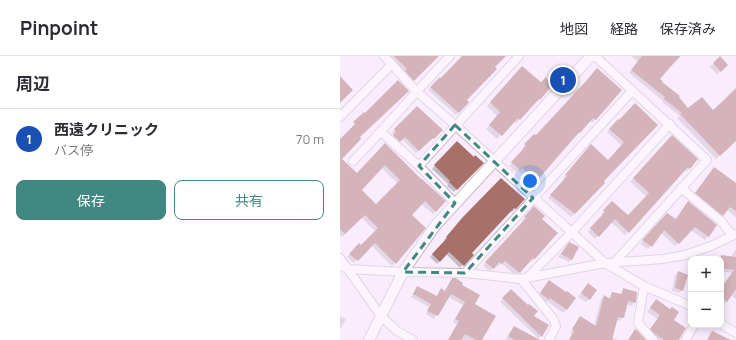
<!DOCTYPE html>
<html lang="ja">
<head>
<meta charset="utf-8">
<style>
  body { margin:0; font-family:Manrope,"Noto Sans JP",sans-serif; background:#f2f2f3; color:#2b2b33 }
  .controls { position:absolute; right:12px; bottom:12px; display:grid; overflow:hidden; border-radius:8px; box-shadow:0 2px 10px #0003 }
  .controls button { width:36px; height:36px; display:grid; place-items:center; padding:0; border:0; border-bottom:1px solid #e1e1e2; background:#fff; color:#2b2b33; font:20px sans-serif }
  .you { position:absolute; left:190px; top:125px; width:14px; height:14px; margin:-10px; border:3px solid #fff; border-radius:50%; background:#1a73e8; box-shadow:0 0 0 6px #1a73e833 }
  .badge { display:grid; place-items:center; width:26px; height:26px; border-radius:50%; background:#418782; color:#fff; font-size:13px; font-weight:700 }
  .pin { position:absolute; translate:-50% -50%; border:2px solid #fff; box-shadow:0 1px 4px #0006 }
  .list { margin:0; padding:0; list-style:none }
  h2 { display:flex; justify-content:space-between; align-items:center; height:52px; margin:0; padding:0 16px; font-size:17px }
  h2 small { font-size:13px; font-weight:400; color:#7c7c81 }
  .list li { display:grid; grid-template-columns:26px 1fr auto; gap:12px; align-items:center; box-sizing:border-box; height:60px; padding:0 16px; border-top:1px solid #e1e1e2 }
  .list b { display:block; font-size:15px; white-space:nowrap }
  .list p { margin:0; font-size:13px; white-space:nowrap; color:#7c7c81 }
  .list em { font-size:13px; font-style:normal; color:#7c7c81 }
  .actions { display:flex; gap:8px; padding:12px 16px }
  .actions a { flex:1; padding:9px 0; border:1px solid #418782; border-radius:8px; text-align:center; font-size:14px; color:#418782 }
  .actions .main { background:#418782; color:#fff }
  .map { position:relative; flex:none; width:396px; height:284px; overflow:hidden }
  header { display:flex; align-items:center; gap:24px; box-sizing:border-box; height:56px; padding:0 20px; background:#fff; border-bottom:1px solid #e1e1e2 }
  header strong { font-size:19px }
  nav { display:flex; gap:22px; margin-inline-start:auto; font-size:14px }
  main { display:flex }
  aside { flex:1; background:#fff }
  .map>svg:first-child { display:block }
  .shadow { fill:#0003; fill-rule:evenodd }
  .building { fill:#a77069; fill-rule:evenodd }
  .lines { fill:none; stroke-linecap:round; stroke-linejoin:round }
  .minor-casing { stroke:#c4b5c8; stroke-width:10 }
  .tertiary-casing { stroke:#c4b5c8; stroke-width:12 }
  .minor { stroke:#fff; stroke-width:8 }
  .tertiary { stroke:#fff; stroke-width:10 }
  .marked { fill:none; stroke:#418782; stroke-width:3; stroke-dasharray:8 5; stroke-linejoin:round }
</style>
</head>
<body>
<header>
<strong>Pinpoint</strong>
<nav><a>地図</a><a>経路</a><a>保存済み</a></nav>
</header>
<main>
<aside>
<h2>周辺<small></small></h2>
<ul class="list">
<li><span class="badge" style="background:#1a4fb4">1</span><div><b>西遠クリニック</b><p>バス停</p></div><em>70 m</em></li>
</ul>
<div class="actions"><a class="main">保存</a><a>共有</a></div>
</aside>
<div class="map">
<svg width="396" height="284" viewBox="0 0 396 284">
  <rect width="100%" height="100%" fill="#f9edfd"/>
  <!-- shadow -->
  <g class="shadow">
    <polygon points="45,0 98,0 69,28"/>
    <polygon points="123,0 165,0 154,11 125,44 128,46 116,59 88,34"/>
    <polygon points="291,0 341,0 335,7 333,6 319,23 320,27 348,54 373,56 387,43 386,41 396,31 396,85 376,103 337,62 340,60 322,46 323,45 289,17 298,6"/>
    <polygon points="380,1 387,9 377,18 370,11"/>
    <polygon points="179,15 210,31 196,47 194,47 176,67 174,65 157,83 146,73 157,60 147,50"/>
    <polygon points="243,29 280,34 252,67 250,65 193,128 178,115 177,117 169,110 184,94 182,92 191,82 196,81"/>
    <polygon points="77,52 101,74 90,85 89,84 76,97 62,83 57,88 51,83 54,79 51,77"/>
    <polygon points="278,64 316,69 262,125 264,127 231,161 208,142 225,124 223,123 248,92 268,105 282,90 267,76"/>
    <polygon points="332,81 350,112 347,115 345,114 285,179 271,166 255,183 248,176 263,159 261,158 272,146 288,161 307,141 290,126"/>
    <polygon points="117,86 129,119 114,136 107,130 108,128 92,113"/>
    <path d="M45,88L81,125L104,145L93,158L81,148L71,159L85,172L52,210L31,189L14,207L7,201L19,189L21,190L35,175L21,161L2,181L0,179V102L16,119ZM41,111L58,128L36,150L20,134Z"/>
    <polygon points="374,112 396,128 396,161 387,154 380,162 353,140"/>
    <polygon points="184,143 172,156 170,154 131,197 132,199 120,212 106,198 97,208 90,201 105,185 104,184 119,167"/>
    <polygon points="345,150 376,169 365,184 351,174 335,190 321,177 308,193 300,188 327,158 335,164"/>
    <polygon points="194,152 201,163 216,177 194,203 192,206 190,204 176,220 161,207 158,211 156,209 150,216 143,210 183,166 182,164"/>
    <polygon points="226,191 232,203 229,206 218,201"/>
    <polygon points="396,193 396,243 391,239 384,248 382,247 381,248 381,233 392,217 381,215 381,203 376,203 379,200 390,202"/>
    <polygon points="338,216 342,234 339,237 332,235 335,219"/>
    <polygon points="110,226 121,229 134,248 142,284 108,284 117,268 113,266 123,249 108,241 94,263 86,258 89,251 71,241 78,231 96,241 101,233 105,235"/>
    <polygon points="206,228 235,242 223,257 207,245 205,246 198,240"/>
    <polygon points="245,231 249,243 246,246 238,241"/>
    <polygon points="284,233 295,246 292,250 286,248 283,261 279,265 276,264 272,281 277,284 229,284 232,278 230,277 240,262 254,270 261,243 264,240 268,243 272,237 280,239"/>
    <polygon points="171,234 192,260 201,280 199,283 160,246"/>
    <polygon points="313,247 332,264 338,284 314,284 308,277 318,263 307,256"/>
    <polygon points="0,260 6,263 0,274"/>
    <polygon points="174,271 198,284 165,284"/>
  </g>
  <!-- building -->
  <g class="building">
    <polygon points="54,0 99,0 74,25 66,16 65,14 67,13"/>
    <polygon points="122,0 166,0 155,11 157,13 127,44 129,46 119,57 90,31 100,21 101,22"/>
    <polygon points="302,0 340,0 320,23 323,25 322,26 340,40 339,41 348,52 362,41 373,54 396,33 396,85 380,100 340,58 342,57 324,43 325,41 291,14"/>
    <polygon points="380,0 388,9 381,16 373,7"/>
    <polygon points="182,10 201,26 206,21 211,31 200,44 199,43 180,64 178,62 162,80 149,69 160,56 150,46"/>
    <polygon points="257,12 282,34 256,64 253,62 240,77 239,76 196,126 182,112 180,114 171,106 186,90 184,88 194,78 196,79 246,25"/>
    <polygon points="0,20 13,34 0,47"/>
    <path d="M58,24L69,35L20,81L21,83L2,103L17,117L45,87L81,123H82L106,145L96,156L85,145L72,159L86,172L56,208L35,187L18,205L9,198L19,187L21,189L38,172L25,159L5,178L0,173V83L15,68L13,66L24,56L25,57ZM45,109L60,124L36,148L22,134Z"/>
    <polygon points="295,47 318,69 264,125 265,127 235,158 210,139 227,120 225,119 251,88 268,104 284,86 269,73 278,63 279,64"/>
    <polygon points="77,50 103,74 94,83 93,82 79,95 65,81 60,86 53,79 56,76 54,73"/>
    <polygon points="332,79 358,103 350,113 348,111 289,177 275,163 259,181 250,172 265,156 263,154 272,145 288,159 309,137 293,122"/>
    <polygon points="117,85 134,101 135,99 144,107 117,134 109,126 110,125 94,109"/>
    <polygon points="374,111 396,127 396,155 390,151 383,160 355,137"/>
    <polygon points="161,122 185,143 176,153 174,152 132,197 134,199 124,210 109,196 100,206 92,198 107,182 106,181 122,162"/>
    <polygon points="348,145 377,169 369,181 355,171 339,188 324,174 312,191 302,184 327,157 336,163"/>
    <polygon points="194,150 205,160 202,163 218,177 216,179 195,203 193,202 180,217 165,205 162,208 159,206 154,213 145,206 186,162 184,161"/>
    <polygon points="229,186 239,191 232,204 221,198"/>
    <polygon points="381,199 396,201 396,233 387,246 381,241 381,232 394,214 381,212"/>
    <polygon points="338,215 348,219 343,235 335,232"/>
    <polygon points="112,222 116,222 123,227 122,229 140,239 135,248 156,260 142,284 136,284 125,278 121,284 108,284 119,265 115,263 125,246 111,238 98,260 87,255 91,248 73,238 77,230 97,240 101,232 105,235"/>
    <polygon points="209,224 226,236 227,235 236,242 227,254 210,242 209,244 200,237"/>
    <polygon points="248,227 257,234 250,244 241,237"/>
    <polygon points="283,232 297,236 296,247 288,245 284,262 278,261 272,284 229,284 234,275 232,273 240,260 256,270 264,239 270,243 272,236 282,238"/>
    <polygon points="171,233 188,249 189,248 198,255 194,260 209,269 202,281 162,242"/>
    <polygon points="316,243 330,253 332,251 339,256 334,264 346,272 339,284 324,284 315,278 310,273 320,259 310,252"/>
    <polygon points="174,270 200,284 174,284 168,280"/>
    <polygon points="295,273 298,275 306,284 288,284"/>
    <polygon points="372,275 391,284 367,284"/>
  </g>
  <g class="lines">
    <defs>
      <g id="minor">
        <polyline points="44,0 76,35 115,69 265,207 304,230 351,250"/>
        <polyline points="255,0 367,104 275,206"/>
        <polyline points="0,61 52,8"/>
        <polyline points="41,76 79,110 115,147"/>
        <path d="M13,105C46,71 77,34 110,0"/>
        <polyline points="79,110 179,0"/>
        <polyline points="341,132 381,165 392,179"/>
        <polyline points="0,202 41,260 57,275 73,284"/>
        <polyline points="0,210 8,213 63,216 125,217 181,223 265,207 323,203 345,199 371,190 396,178"/>
        <polyline points="125,217 292,35"/>
        <polyline points="187,222 232,176 330,68"/>
        <polyline points="181,223 214,264 216,270 209,284"/>
        <polyline points="304,230 298,267 313,284"/>
        <polyline points="381,268 396,277"/>
        <polyline points="346,284 354,269"/>
      </g>
      <polyline id="tertiary" points="29,284 63,216 95,170 251,0"/>
    </defs>
    <!-- minor casing -->
    <use href="#minor" class="minor-casing"/>
    <!-- tertiary casing -->
    <use href="#tertiary" class="tertiary-casing"/>
    <!-- minor -->
    <use href="#minor" class="minor"/>
    <!-- tertiary -->
    <use href="#tertiary" class="tertiary"/>
  </g>
  <!-- marked area -->
  <path d="M0 0H396V284H0ZM115,69L193,142L125,217L63,216L115,147L79,110Z" fill="#f9edfd" fill-opacity=".55" fill-rule="evenodd"/>
  <path class="marked" d="M115,69L193,142L125,217L63,216L115,147L79,110Z"/>
</svg>
<div class="controls">
<button>+</button>
<button>−</button>
</div>
<div class="you"></div>
<div class="pin badge" style="left:223px;top:24px;background:#1a4fb4">1</div>
</div>
</main>
</body>
</html>
